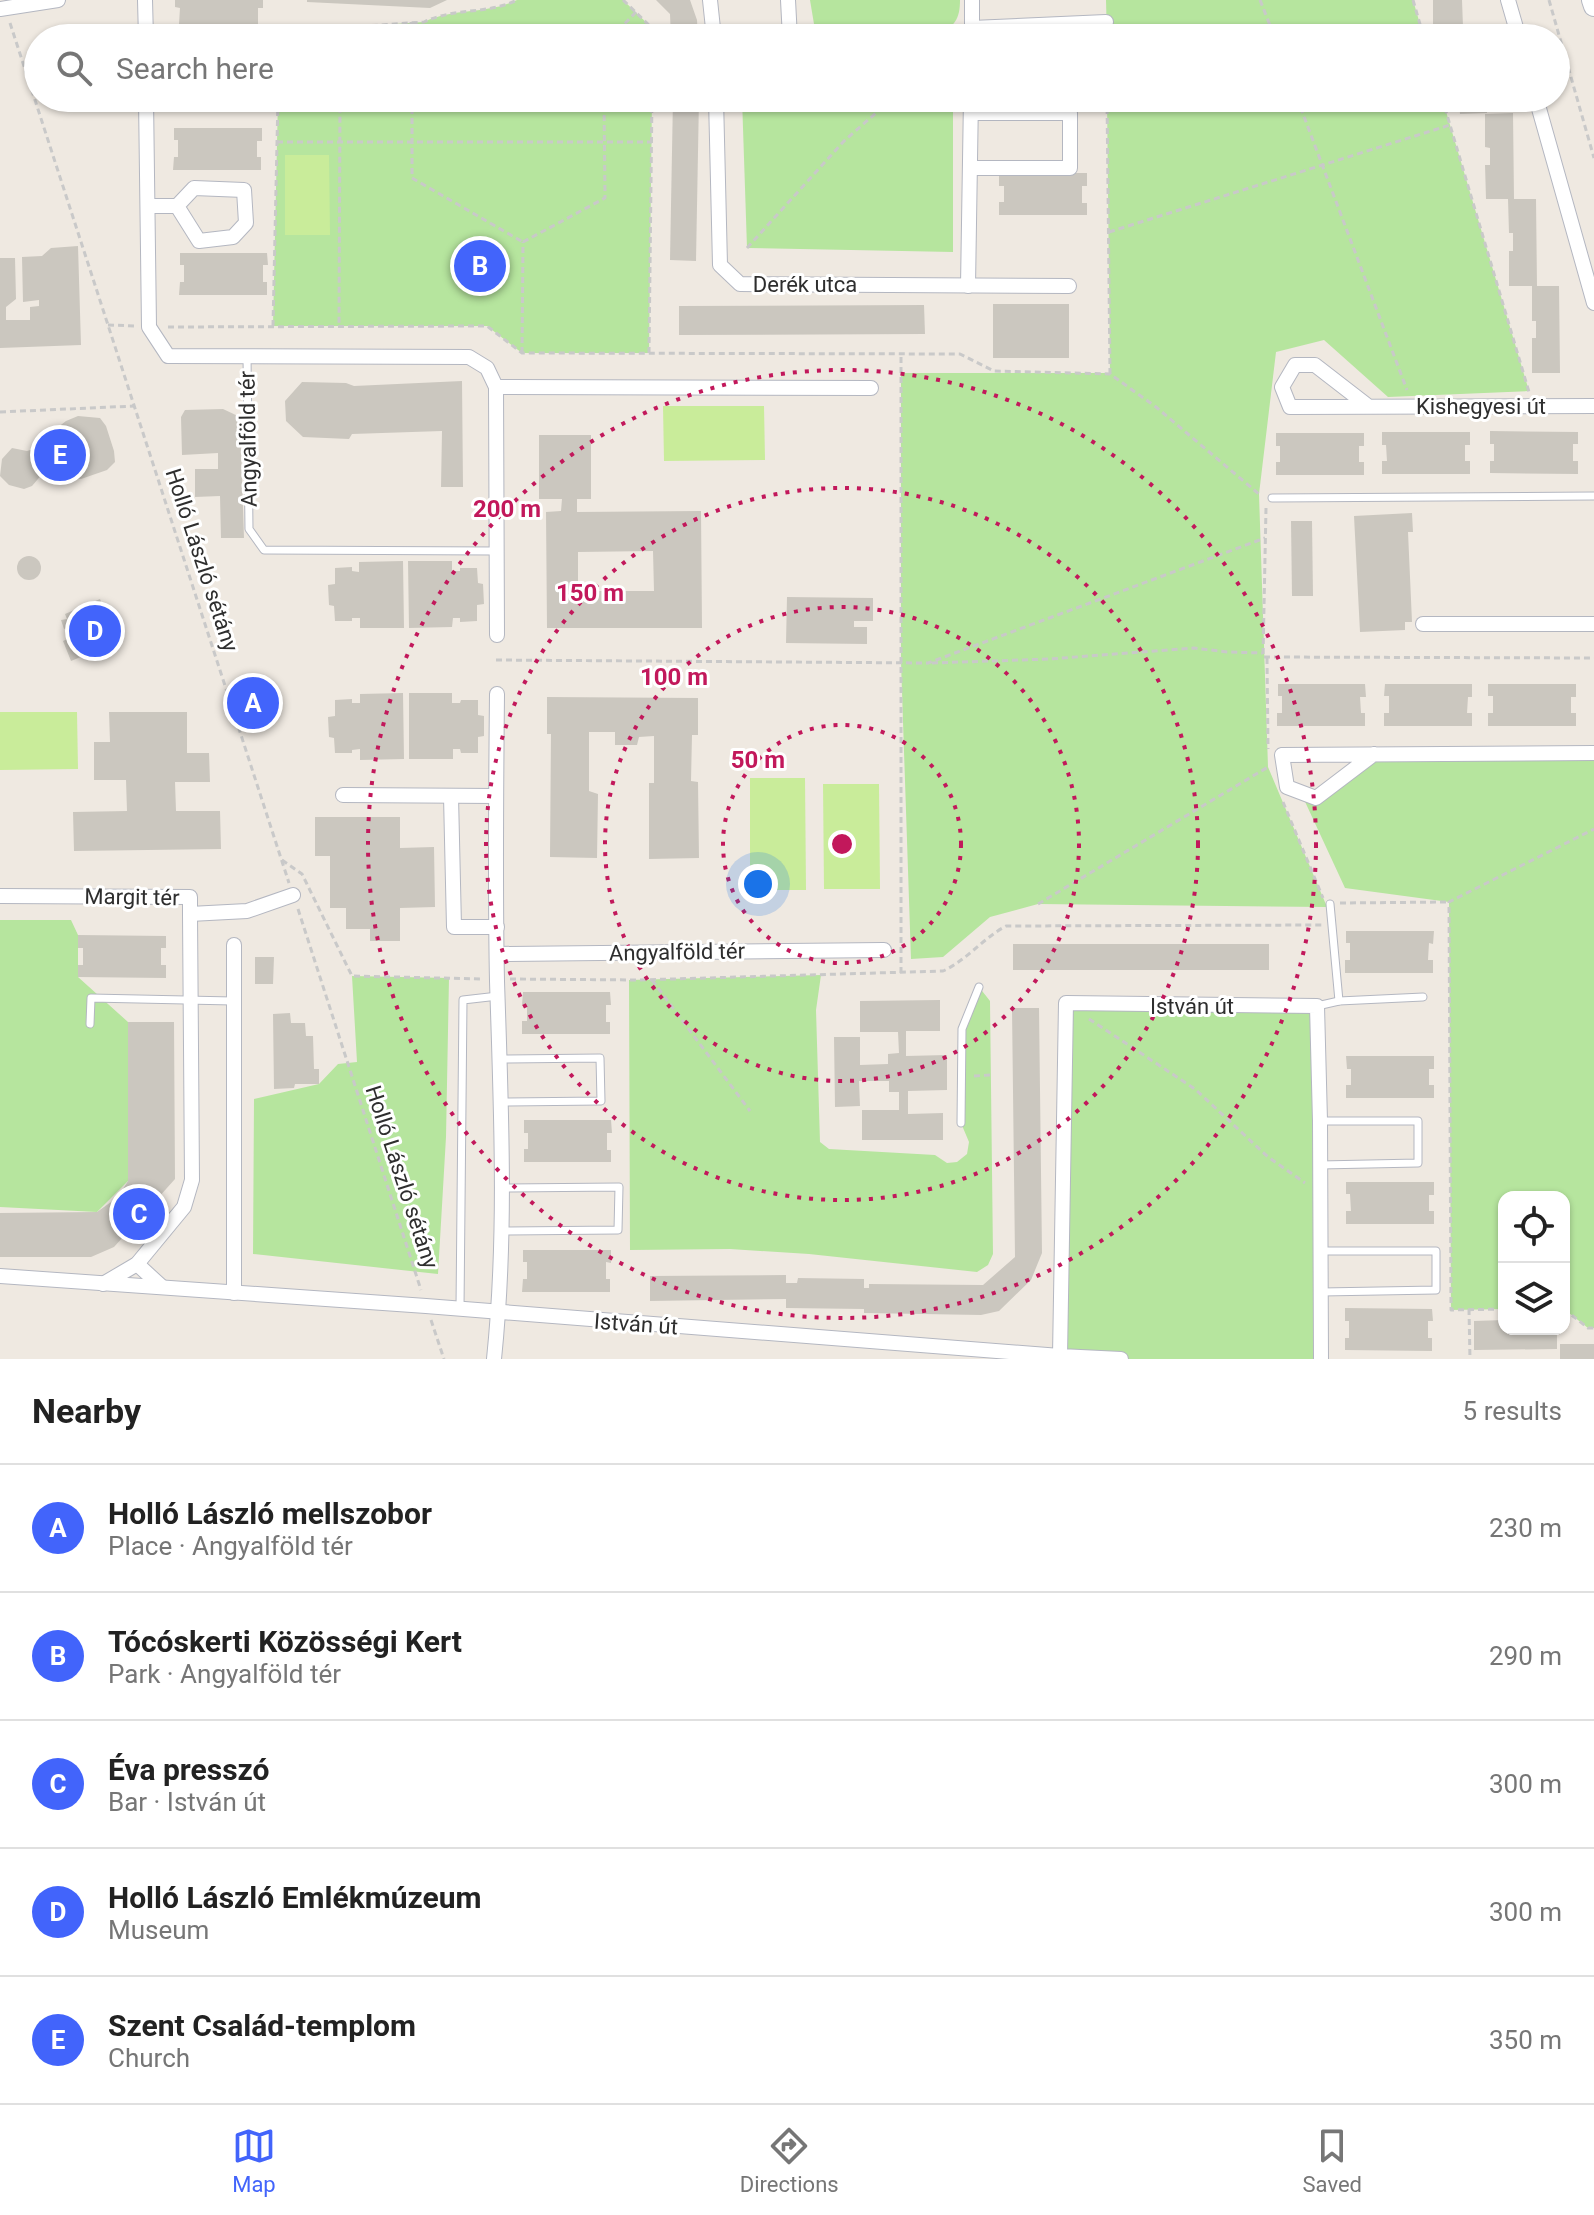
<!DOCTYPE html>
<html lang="en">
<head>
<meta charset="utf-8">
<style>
  body { margin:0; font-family:Roboto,sans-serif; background:#f2f2f2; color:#222 }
  .controls { position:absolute; right:24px; bottom:24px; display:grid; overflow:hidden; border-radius:16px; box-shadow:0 2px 6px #0004 }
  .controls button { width:72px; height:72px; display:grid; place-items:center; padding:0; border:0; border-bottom:2px solid #e0e0e0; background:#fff; color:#222; font:40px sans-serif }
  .you { position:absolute; left:758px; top:884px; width:28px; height:28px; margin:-20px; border:6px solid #fff; border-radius:50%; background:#1a73e8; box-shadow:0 0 0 12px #1a73e833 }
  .badge { display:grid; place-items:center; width:52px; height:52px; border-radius:50%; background:#4264fb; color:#fff; font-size:26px; font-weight:700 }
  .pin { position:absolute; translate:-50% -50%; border:4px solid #fff; box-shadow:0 2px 8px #0006 }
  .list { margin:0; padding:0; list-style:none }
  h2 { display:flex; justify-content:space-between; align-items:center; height:104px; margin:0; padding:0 32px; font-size:34px }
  h2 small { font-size:26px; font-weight:400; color:#767676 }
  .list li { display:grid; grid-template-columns:52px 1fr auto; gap:24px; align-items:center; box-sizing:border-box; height:128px; padding:0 32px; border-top:2px solid #e0e0e0 }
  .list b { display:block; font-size:30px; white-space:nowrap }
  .list p { margin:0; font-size:26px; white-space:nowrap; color:#767676 }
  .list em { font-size:26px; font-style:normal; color:#767676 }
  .icon { flex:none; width:44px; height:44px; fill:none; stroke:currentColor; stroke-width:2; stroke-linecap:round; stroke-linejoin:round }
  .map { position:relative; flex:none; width:1594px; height:1359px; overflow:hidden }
  .search { position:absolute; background:#fff; box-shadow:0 2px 6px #0004; left:24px; right:24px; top:24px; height:88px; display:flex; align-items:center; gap:20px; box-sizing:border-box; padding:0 28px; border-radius:44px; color:#767676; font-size:30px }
  .sheet { height:744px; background:#fff }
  nav { display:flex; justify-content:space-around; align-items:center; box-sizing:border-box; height:112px; border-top:2px solid #e0e0e0; background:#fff; font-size:22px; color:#767676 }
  nav a { display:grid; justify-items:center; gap:4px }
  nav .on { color:#4264fb }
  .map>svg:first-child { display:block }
  .green { fill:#b6e59e }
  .pitch { fill:#c9ec9a }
  .building { fill:#cbc7bf; fill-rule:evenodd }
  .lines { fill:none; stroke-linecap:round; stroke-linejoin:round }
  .lane-casing { stroke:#b4b7c1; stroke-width:9 }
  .street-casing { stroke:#b4b7c1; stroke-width:16 }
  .secondary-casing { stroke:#b4b7c1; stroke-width:22 }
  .path { stroke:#c9c9c9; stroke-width:3; stroke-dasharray:6 4; stroke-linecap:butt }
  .lane { stroke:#fff; stroke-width:7 }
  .street { stroke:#fff; stroke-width:14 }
  .secondary { stroke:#fff; stroke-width:20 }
  .ring { fill:none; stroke:#c2185b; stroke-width:4; stroke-dasharray:4 8 }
  .labels { text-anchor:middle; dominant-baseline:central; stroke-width:6; stroke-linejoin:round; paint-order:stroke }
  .street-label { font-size:22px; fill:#2e2e2e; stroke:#fff }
  .centre { fill:#c2185b; stroke:#fff; stroke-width:4 }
  .ring-label { font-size:24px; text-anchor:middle; font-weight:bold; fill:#c2185b; stroke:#fff; stroke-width:6; stroke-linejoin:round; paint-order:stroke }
</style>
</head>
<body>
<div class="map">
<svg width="1594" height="1359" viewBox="0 0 1594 1359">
  <rect width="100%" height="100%" fill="#efe9e1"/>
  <!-- green -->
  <g class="green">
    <path d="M517,0H623L653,29V38H278V32L424,22C456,7 486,15 517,0Z"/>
    <path d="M810,0H960C960,20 954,27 936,35L823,34L814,24Z"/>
    <polygon points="1106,0 1413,0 1424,38 1107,38"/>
    <polygon points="278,98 652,98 649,353 522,353 487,326 273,326"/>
    <polygon points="742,98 953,98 953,252 747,248"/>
    <polygon points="1107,98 1442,98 1529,391 1388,397 1324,340 1276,352 1259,494 1268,767 1327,907 1038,904 990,917 943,957 911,959 901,662 901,373 1110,373"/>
    <polygon points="1594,753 1594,1328 1588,1328 1564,1309 1564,1197 1504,1197 1504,1309 1451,1310 1449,902 1345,888 1301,793 1316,798 1374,754"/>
    <polygon points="0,920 71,920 78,935 78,977 128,1022 128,1181 97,1212 0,1207"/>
    <polygon points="821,975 816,1010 820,1142 829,1149 935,1155 947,1163 957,1162 967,1154 969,1142 961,1123 962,1029 979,987 990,1001 993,1254 988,1265 977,1272 809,1254 730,1249 630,1250 629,980"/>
    <polygon points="352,976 449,978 446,1137 438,1274 253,1254 254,1099 319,1084 338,1064 357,1062"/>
    <polygon points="1066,1003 1317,1006 1321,1359 1121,1359 1060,1356"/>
  </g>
  <!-- pitch -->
  <g class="pitch">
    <polygon points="285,155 329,155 330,235 285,235"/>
    <polygon points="663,406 764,406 765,460 664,461"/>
    <polygon points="0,712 77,712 78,769 0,770"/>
    <polygon points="750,778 805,778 806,890 750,890"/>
    <polygon points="823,784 879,784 880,889 824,889"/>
  </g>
  <!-- building -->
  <g class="building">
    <polygon points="175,0 263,0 263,8 258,8 258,24 263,24 263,37 175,37 175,24 179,24 180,8 175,7"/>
    <polygon points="307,0 447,0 430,8 307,2"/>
    <polygon points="656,0 690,0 697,20 698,38 671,38 670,14"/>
    <polygon points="1433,0 1462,0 1463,27 1486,27 1486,38 1459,38 1459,27 1433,28"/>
    <polygon points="673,98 699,98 696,261 670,260"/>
    <polygon points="1459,98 1487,98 1487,113 1460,114"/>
    <polygon points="1513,113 1514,199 1536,199 1537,286 1559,286 1560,373 1532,373 1532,338 1536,338 1536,321 1532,321 1532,286 1509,286 1509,251 1513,251 1513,233 1509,233 1508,199 1486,199 1485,165 1490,165 1490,148 1485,147 1485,114"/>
    <polygon points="174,128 262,128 262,141 257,141 257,157 261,157 261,170 173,170 174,157 178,157 178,140 174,140"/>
    <polygon points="999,173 1087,173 1087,186 1082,186 1082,203 1087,203 1087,215 999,215 999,202 1004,202 1004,186 999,186"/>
    <polygon points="78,246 81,345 0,348 0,258 15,258 16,299 6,307 6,320 30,320 30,307 39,306 39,300 23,302 22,257 42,256 51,248"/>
    <polygon points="180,253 267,253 268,265 263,265 263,282 267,282 267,295 179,295 180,282 184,282 184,265 180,265"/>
    <rect x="993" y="304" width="76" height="54"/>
    <polygon points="924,305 925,334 679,335 679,306"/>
    <polygon points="462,381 463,487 441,487 442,431 352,434 349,439 303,437 286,421 285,401 302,382 346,383 354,386"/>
    <polygon points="223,409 240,417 244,538 221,538 220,496 195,497 195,469 218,469 218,453 182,455 181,417 185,410"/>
    <polygon points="78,416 100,418 106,426 114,451 115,462 107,470 81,479 43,473 32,486 24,489 9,485 0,476 2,459 12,448 27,451 37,448 48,442 57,428 66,421"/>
    <polygon points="1490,431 1578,432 1578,444 1573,444 1573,461 1578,461 1578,474 1490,473 1490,461 1494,461 1494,444 1490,444"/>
    <polygon points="1382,432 1470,432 1470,445 1465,445 1465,461 1470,461 1470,474 1382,474 1382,461 1387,461 1386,445 1382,445"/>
    <polygon points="1276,433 1364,433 1364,446 1359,446 1359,462 1364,462 1364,475 1276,475 1276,462 1280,462 1280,446 1276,446"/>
    <path d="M539,435H591V499H577V512L701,511L702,628H547L546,512L561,511L562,499H539ZM653,551L654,591H578V552Z"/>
    <polygon points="1412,513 1413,532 1408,532 1412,622 1405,622 1405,630 1360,632 1354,516"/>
    <polygon points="1291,521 1312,521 1313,596 1292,596"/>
    <circle cx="29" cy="568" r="12"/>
    <polygon points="403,561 404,628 360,628 360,618 352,618 352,621 335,621 334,606 329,605 328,585 335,584 335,568 352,567 352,571 359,572 359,562"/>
    <polygon points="408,561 452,561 452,571 460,571 460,568 477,568 478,583 483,584 484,604 477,605 477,621 460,622 460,618 453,618 452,627 409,628"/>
    <polygon points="787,597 873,598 873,621 854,621 854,627 867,627 867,644 786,643"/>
    <polygon points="100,599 106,614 111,612 116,625 111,628 114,643 71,661 63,641 80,633 77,624 64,629 61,620 67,619 65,614"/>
    <polygon points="1278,684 1365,684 1366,697 1360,697 1361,713 1365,713 1365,726 1277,726 1277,713 1282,713 1282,696 1278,696"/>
    <polygon points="1385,684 1472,684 1472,697 1468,697 1467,713 1472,713 1472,726 1384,726 1384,713 1389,713 1389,696 1384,696"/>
    <polygon points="1488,684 1576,684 1576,697 1571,697 1571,713 1576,713 1576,726 1488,726 1488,713 1493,713 1493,696 1488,696"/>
    <polygon points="403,693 404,759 360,760 360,749 352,750 352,753 335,753 334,738 329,737 328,717 335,716 335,700 352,699 352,703 360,703 360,694"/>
    <polygon points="409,693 452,693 452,703 460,703 461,700 478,700 478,715 484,716 484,736 478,737 478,753 461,753 460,749 453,749 453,759 409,759"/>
    <polygon points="547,697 698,698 698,735 692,735 691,781 698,782 699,858 649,859 649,783 654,783 654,736 639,737 637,745 615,745 615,732 589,732 589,791 598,794 597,858 550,857 551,734 547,734"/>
    <polygon points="109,712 187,712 187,753 209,753 210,782 175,782 176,811 220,811 221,849 74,851 73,812 127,811 126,780 94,780 94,742 110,742"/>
    <polygon points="315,817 400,817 400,848 434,847 435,907 400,908 400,941 370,941 370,929 346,929 346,908 330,908 330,856 315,856"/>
    <polygon points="1346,931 1434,931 1433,944 1429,943 1428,960 1433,960 1433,973 1345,973 1345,960 1350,960 1350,943 1346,943"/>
    <polygon points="78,935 166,936 166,948 161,948 161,965 166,965 166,978 78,977 78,965 83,965 83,948 78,948"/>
    <rect x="1013" y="944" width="256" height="26"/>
    <polygon points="255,957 274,957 273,984 255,984"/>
    <polygon points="523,992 610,992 611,1005 606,1005 606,1022 610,1022 610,1034 522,1034 522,1021 527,1021 527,1005 522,1005"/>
    <polygon points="940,1000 940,1031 906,1031 906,1056 947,1055 947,1090 908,1091 908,1114 943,1113 943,1140 862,1140 862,1110 899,1110 899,1092 889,1092 889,1081 859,1081 860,1106 835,1107 834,1037 860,1037 860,1065 888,1064 888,1054 899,1053 898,1032 860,1032 860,1001"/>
    <polygon points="1012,1008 1039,1008 1042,1253 1031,1280 999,1311 981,1315 864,1313 864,1309 786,1308 786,1299 650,1301 650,1276 786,1275 786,1283 797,1283 798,1278 864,1279 864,1288 869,1288 869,1284 983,1285 1015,1257"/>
    <polygon points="290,1013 291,1023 305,1023 306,1036 313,1036 314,1069 319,1069 319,1084 295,1084 294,1088 274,1089 273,1014"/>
    <polygon points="128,1022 174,1022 175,1179 114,1247 91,1257 0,1257 0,1213 97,1212 118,1197 128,1181"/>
    <polygon points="1346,1056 1434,1056 1434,1069 1429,1069 1429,1085 1434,1085 1434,1098 1346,1098 1346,1085 1351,1085 1351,1069 1347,1069"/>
    <polygon points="524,1120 611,1120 612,1133 607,1133 607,1150 611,1150 611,1162 524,1162 524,1149 528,1149 528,1133 524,1133"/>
    <polygon points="1346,1182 1434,1182 1434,1195 1429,1195 1429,1211 1434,1211 1434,1224 1346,1224 1346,1211 1351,1211 1350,1194 1346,1194"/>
    <polygon points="523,1250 611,1250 611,1263 606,1262 606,1279 610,1279 610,1292 522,1292 523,1279 527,1279 527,1262 523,1262"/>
    <polygon points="1345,1308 1432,1309 1433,1321 1428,1321 1428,1338 1432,1338 1432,1351 1345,1350 1345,1338 1349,1338 1349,1321 1345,1321"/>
    <polygon points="1504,1320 1504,1329 1557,1329 1557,1349 1474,1350 1474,1321"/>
    <rect x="1560" y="1344" width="34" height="15"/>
  </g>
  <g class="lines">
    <defs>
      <g id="lane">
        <polyline points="247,356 249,529 264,550 496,551"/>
        <polyline points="1272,498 1594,496"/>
        <polyline points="1330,904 1339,1001"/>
        <polyline points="1317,1006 1339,1001 1423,997"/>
        <polyline points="90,1024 91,998 233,1001"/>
        <polyline points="500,1059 600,1058 601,1101 501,1102"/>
        <polyline points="1320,1121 1418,1121 1418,1163 1320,1165"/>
        <polyline points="961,1123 962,1029 979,987"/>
        <polyline points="502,1188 619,1187 618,1230 503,1231"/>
        <polyline points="1320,1251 1436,1251 1436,1290 1322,1292"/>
        <polyline points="460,1308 463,1000 498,996"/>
      </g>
      <g id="street">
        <polyline points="145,0 146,38"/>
        <polyline points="710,0 714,38"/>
        <polyline points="788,0 790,38"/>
        <polyline points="972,0 972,38"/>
        <polyline points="1508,0 1519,38"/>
        <polyline points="0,9 58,0"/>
        <polyline points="972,28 1106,22"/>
        <polyline points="146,98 149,327 168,356 469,357 487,368 496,387 497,635"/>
        <polyline points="716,98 720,265 740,284 1069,286"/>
        <polyline points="1536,98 1594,303"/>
        <polyline points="970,168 1070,168 1070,113 971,113"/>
        <polyline points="148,206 177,206 199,241 233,237 246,223 244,190 194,188 177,206"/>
        <polyline points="968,286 971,98"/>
        <polyline points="496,387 871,388"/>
        <polyline points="1368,406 1315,365 1295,365 1282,387 1290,407 1594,406"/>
        <polyline points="1423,624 1594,624"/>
        <polyline points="1374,754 1316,798 1287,787 1282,755 1594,753"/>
        <polyline points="343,795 496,796"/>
        <polyline points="451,796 454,927 497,927"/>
        <polyline points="0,896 190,897 190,914 247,911 293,895"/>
        <polyline points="234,945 234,1293"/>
        <polyline points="497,954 884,950"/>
        <polyline points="137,1264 162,1287"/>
        <polyline points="0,1276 426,1306 1060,1356"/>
        <polyline points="103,1284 137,1264 184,1207 192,1180 190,914"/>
        <path d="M494,1359C507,1233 501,1107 497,981C495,885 496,789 497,694"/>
        <polyline points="1121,1359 1060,1356 1066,1003 1317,1006 1320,1121 1321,1359"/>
      </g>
      <polyline id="secondary" points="1592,0 1594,6"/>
    </defs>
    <!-- lane casing -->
    <use href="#lane" class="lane-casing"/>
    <!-- street casing -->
    <use href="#street" class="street-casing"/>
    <!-- secondary casing -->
    <use href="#secondary" class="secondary-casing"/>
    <!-- path -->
    <g class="path">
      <polyline points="623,0 653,29 653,38"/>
      <polyline points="1260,0 1275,38"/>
      <polyline points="1413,0 1424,38"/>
      <polyline points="1549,0 1594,158"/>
      <polyline points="411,22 411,38"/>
      <polyline points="10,23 289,883"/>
      <path d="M278,38V32L424,22C456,7 486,15 517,0"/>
      <polyline points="611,38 636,12"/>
      <polyline points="337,98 340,101 339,326"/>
      <polyline points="412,98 412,178 523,242"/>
      <polyline points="1107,98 1110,374"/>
      <polyline points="1297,98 1407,390"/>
      <polyline points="1442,98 1529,392"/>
      <polyline points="277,142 652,142"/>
      <polyline points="1109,232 1450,125"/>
      <polyline points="523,242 605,198 604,98"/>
      <polyline points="747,248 844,141 893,98"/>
      <polyline points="108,325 136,326"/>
      <polyline points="273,326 278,98"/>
      <polyline points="168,327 487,326 522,353 960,354 994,371 1110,374 1156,407 1260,495"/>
      <polyline points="522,353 523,242"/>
      <polyline points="649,353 652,98"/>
      <polyline points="0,412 135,406"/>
      <polyline points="1266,508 1263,657 1594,658"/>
      <polyline points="1267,658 1268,749"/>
      <polyline points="496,660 928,663 1265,538"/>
      <polyline points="932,663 1050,659 1194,648 1227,652 1263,653"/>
      <polyline points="1283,802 1323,898"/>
      <polyline points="282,860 302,874 352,976 482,979"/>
      <polyline points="1340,903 1449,902"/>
      <polyline points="1038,904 1268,767"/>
      <polyline points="298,909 421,1290"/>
      <polyline points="901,973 901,353"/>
      <path d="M510,979L638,980L943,971C967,960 982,939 1006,926L1323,925"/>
      <polyline points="652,980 750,1111"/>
      <polyline points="1089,1019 1195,1089 1268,1157 1305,1183"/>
      <polyline points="974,1076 990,1075"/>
      <polyline points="1469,1309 1470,1359"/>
      <polyline points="1504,1309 1451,1310 1449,902 1594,829"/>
      <polyline points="1564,1309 1588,1328 1594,1328"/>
      <polyline points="431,1320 444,1359"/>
    </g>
    <!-- lane -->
    <use href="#lane" class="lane"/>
    <!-- street -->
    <use href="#street" class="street"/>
    <!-- secondary -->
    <use href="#secondary" class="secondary"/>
  </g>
  <!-- distance rings -->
  <g class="ring">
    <circle cx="842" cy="844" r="119"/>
    <circle cx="842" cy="844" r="237"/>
    <circle cx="842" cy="844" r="356"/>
    <circle cx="842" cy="844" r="474"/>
  </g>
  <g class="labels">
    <!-- street labels -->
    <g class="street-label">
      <text x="805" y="284">Derék utca</text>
      <text x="1481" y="406">Kishegyesi út</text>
      <text transform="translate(248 439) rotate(-91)">Angyalföld tér</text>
      <text transform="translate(202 560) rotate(72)">Holló László sétány</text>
      <text transform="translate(132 897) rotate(1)">Margit tér</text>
      <text transform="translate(677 952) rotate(-1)">Angyalföld tér</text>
      <text x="1192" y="1006">István út</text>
      <text transform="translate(402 1177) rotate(72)">Holló László sétány</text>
      <text transform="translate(636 1324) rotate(4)">István út</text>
    </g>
  </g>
  <circle cx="842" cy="844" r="12" class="centre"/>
  <g class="ring-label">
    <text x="507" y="517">200 m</text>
    <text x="590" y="601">150 m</text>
    <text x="674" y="685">100 m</text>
    <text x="758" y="768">50 m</text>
  </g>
</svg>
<div class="controls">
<button><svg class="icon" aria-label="locate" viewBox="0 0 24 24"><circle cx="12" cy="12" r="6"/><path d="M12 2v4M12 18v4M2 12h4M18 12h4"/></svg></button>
<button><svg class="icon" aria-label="layers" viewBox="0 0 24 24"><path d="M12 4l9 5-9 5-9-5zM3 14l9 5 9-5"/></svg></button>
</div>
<div class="you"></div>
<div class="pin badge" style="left:253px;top:703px">A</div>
<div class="pin badge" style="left:480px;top:266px">B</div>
<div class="pin badge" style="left:139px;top:1214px">C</div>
<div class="pin badge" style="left:95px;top:631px">D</div>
<div class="pin badge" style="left:60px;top:455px">E</div>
<div class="search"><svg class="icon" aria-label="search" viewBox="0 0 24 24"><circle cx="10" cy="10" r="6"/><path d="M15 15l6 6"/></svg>Search here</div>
</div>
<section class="sheet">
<h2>Nearby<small>5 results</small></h2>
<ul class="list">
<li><span class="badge">A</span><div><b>Holló László mellszobor</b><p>Place · Angyalföld tér</p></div><em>230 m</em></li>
<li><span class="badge">B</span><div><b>Tócóskerti Közösségi Kert</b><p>Park · Angyalföld tér</p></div><em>290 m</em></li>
<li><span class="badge">C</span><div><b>Éva presszó</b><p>Bar · István út</p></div><em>300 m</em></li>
<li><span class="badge">D</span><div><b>Holló László Emlékmúzeum</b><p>Museum</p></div><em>300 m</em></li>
<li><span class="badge">E</span><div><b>Szent Család-templom</b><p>Church</p></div><em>350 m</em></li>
</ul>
</section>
<nav>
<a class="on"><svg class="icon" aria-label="map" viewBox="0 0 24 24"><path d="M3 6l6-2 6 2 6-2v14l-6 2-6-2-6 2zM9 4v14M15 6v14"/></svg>Map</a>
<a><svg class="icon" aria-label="directions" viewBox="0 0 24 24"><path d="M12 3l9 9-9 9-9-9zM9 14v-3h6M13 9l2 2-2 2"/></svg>Directions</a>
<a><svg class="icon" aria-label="saved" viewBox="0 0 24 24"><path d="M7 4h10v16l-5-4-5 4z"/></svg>Saved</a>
</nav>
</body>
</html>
